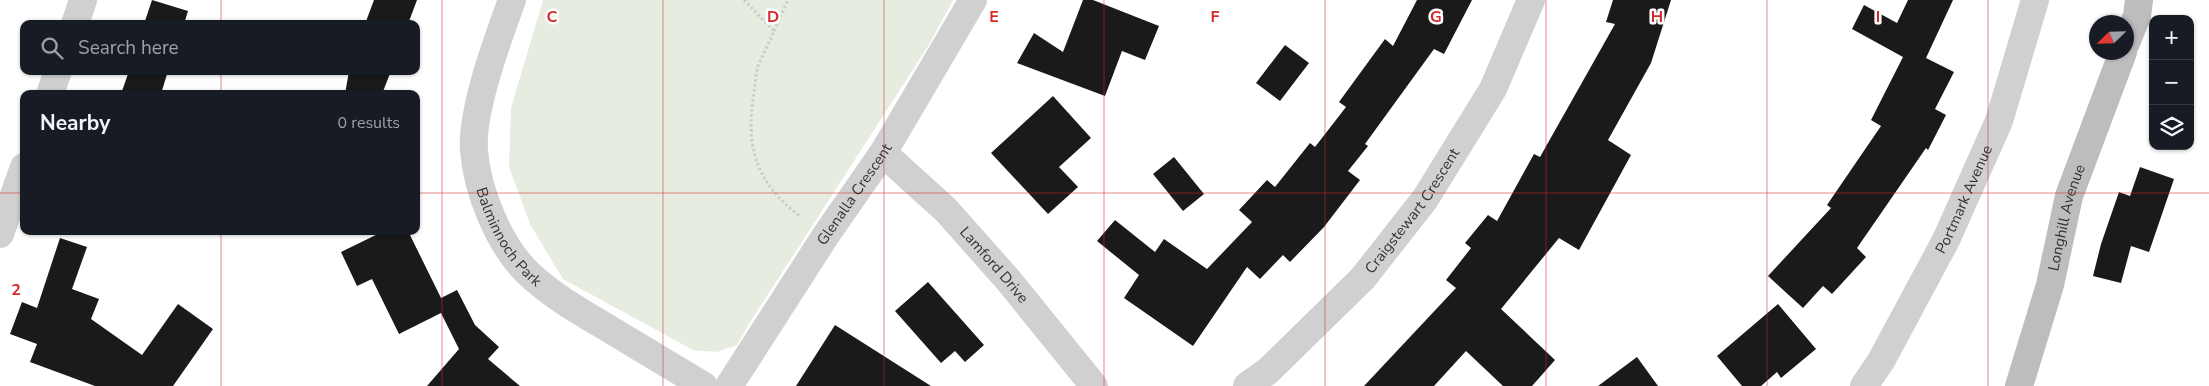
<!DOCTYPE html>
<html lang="en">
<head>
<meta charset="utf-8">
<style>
  body { margin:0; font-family:"Nunito Sans",sans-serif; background:#20242c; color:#f1f3f6 }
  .controls { position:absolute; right:15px; top:15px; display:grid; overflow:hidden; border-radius:10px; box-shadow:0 1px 4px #0004 }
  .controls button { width:45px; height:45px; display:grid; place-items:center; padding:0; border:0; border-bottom:1px solid #363941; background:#171b24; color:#f1f3f6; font:25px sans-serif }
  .compass { position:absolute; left:2089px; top:15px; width:45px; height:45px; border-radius:50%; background:#171b24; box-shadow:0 1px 4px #0004; rotate:247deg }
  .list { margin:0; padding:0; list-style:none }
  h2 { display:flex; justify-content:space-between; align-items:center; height:65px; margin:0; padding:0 20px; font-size:21px }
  h2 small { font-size:16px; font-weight:400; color:#9ea1a6 }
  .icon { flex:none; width:28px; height:28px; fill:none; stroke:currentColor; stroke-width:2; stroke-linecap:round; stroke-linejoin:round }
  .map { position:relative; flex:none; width:2209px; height:386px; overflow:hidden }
  .search { position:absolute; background:#171b24; box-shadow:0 1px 4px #0004; left:20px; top:20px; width:400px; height:55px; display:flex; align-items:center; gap:12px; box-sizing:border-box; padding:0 18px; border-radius:10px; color:#9ea1a6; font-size:19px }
  .panel { position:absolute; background:#171b24; box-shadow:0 1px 4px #0004; left:20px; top:90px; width:400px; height:145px; border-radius:10px }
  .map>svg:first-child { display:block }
  .green { fill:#e6ecdf }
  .building { fill:#1a1a1a }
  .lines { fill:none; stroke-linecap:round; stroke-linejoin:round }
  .path { stroke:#cdcdcd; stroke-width:3; stroke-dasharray:2.5 2.5; stroke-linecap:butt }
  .street { stroke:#d0d0d0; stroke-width:28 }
  .secondary { stroke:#bdbdbd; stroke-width:28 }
  .grid { fill:none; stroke:#d62828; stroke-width:1; stroke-opacity:0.55 }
  .labels { text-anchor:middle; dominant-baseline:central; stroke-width:5; stroke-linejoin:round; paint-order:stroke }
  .street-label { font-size:15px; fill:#333; stroke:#fff }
  .grid-label { font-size:16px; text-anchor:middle; font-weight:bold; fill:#d62828; stroke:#fff; stroke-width:5; stroke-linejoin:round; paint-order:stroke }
</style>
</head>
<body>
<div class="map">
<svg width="2209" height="386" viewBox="0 0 2209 386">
  <rect width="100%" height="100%" fill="#fff"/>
  <!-- green -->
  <polygon class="green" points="543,0 953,0 930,43 747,327 737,345 717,352 693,350 563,279 530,224 509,167 511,108"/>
  <!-- building -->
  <g class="building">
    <polygon points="152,0 188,11 184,24 144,24"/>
    <polygon points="374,0 417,0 408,24 365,24"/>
    <polygon points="1083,0 1093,0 1159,26 1145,60 1122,51 1105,96 1017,63 1034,33 1063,52"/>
    <polygon points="1417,0 1472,0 1444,54 1434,49 1365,144 1368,146 1348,171 1360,180 1324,227 1290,262 1283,255 1260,279 1247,267 1193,346 1124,298 1139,275 1097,241 1115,220 1155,252 1164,239 1207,269 1252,222 1239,210 1267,180 1275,187 1310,143 1315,147 1346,107 1339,102 1385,39 1393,46"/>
    <polygon points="1613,0 1671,0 1651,63 1608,140 1631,155 1579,250 1559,238 1501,309 1555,360 1532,386 1503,386 1466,351 1434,386 1364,386 1456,288 1446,280 1471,248 1465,243 1488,215 1497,221 1534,154 1540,157 1615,24 1606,22"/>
    <polygon points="1908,0 1953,0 1926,58 1954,72 1935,109 1946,115 1928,150 1926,148 1857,248 1866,257 1832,294 1823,286 1803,308 1768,276 1831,208 1827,205 1881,126 1871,120 1903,57 1852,29 1864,5 1897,23"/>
    <polygon points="1285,45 1309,63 1280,101 1256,83"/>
    <polygon points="129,71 168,71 161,94 121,94"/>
    <polygon points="349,71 391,71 382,94 345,94"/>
    <polygon points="1053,96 1091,138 1059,167 1078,187 1048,214 991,153"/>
    <polygon points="1174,157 1204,194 1183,211 1153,174"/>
    <polygon points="2140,167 2174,179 2149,252 2131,246 2121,283 2093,276 2101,244 2119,192 2130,196"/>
    <polygon points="384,231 408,231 441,298 457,290 475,325 499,347 488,359 520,386 427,386 459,349 441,313 399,334 372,279 357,286 341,252"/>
    <polygon points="60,238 87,247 72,289 99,299 91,319 142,355 178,304 213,329 173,386 95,386 30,362 37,344 10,334 22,302 37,308"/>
    <polygon points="928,282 984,345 965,362 955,351 941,363 895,311"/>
    <polygon points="1778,304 1816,349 1781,378 1777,372 1761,386 1742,386 1717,356"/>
    <polygon points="835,325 931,386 796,386"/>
    <polygon points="1637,357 1658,386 1598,386"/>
  </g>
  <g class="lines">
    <!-- path -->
    <g class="path">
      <path d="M744,0L774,31C769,43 763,54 758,66C756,75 755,84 754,93C745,148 756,183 801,217"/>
      <polyline points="774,31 788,0"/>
    </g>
    <!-- street -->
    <g class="street">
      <path id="s1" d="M512,0C498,38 471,111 474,150C477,191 499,245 528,273C551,295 579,311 606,327C639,347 671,366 704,386"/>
      <polyline points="75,24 83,0"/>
      <polyline points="50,94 58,71"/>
      <path id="s2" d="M883,153L946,210L1009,281L1094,386"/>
      <polyline points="0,234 24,167"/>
      <path id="s3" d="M729,386L826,235L883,153L973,0"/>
      <path id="s4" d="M1247,386L1268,371L1363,278L1425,199L1493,89L1531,0"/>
      <path id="s5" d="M1864,386L1881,361L1946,240L1999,121L2035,0"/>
    </g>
    <!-- secondary -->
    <g class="secondary">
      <polyline points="2126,43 2137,16 2139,0"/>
      <path id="s6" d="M2019,386L2050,285L2069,196L2123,52"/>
    </g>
  </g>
  <!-- grid -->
  <path class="grid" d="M221,0V24M442,0V386M663,0V386M884,0V386M1104,0V386M1325,0V386M1546,0V386M1767,0V386M1988,0V386M221,71V94M0,193H24M416,193H2209M221,231V386"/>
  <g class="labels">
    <!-- street labels -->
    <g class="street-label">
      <text stroke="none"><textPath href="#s3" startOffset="229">Glenalla Crescent</textPath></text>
      <text stroke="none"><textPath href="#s5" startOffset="212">Portmark Avenue</textPath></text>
      <text stroke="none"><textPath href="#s4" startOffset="242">Craigstewart Crescent</textPath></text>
      <text stroke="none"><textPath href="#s6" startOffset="175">Longhill Avenue</textPath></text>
      <text stroke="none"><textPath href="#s1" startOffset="251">Balminnoch Park</textPath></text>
      <text stroke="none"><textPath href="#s2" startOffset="158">Lamford Drive</textPath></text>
    </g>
  </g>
  <g class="grid-label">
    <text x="552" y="22">C</text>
    <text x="773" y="22">D</text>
    <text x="994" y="22">E</text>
    <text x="1215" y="22">F</text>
    <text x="1436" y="22">G</text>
    <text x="1657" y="22">H</text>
    <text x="1878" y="22">I</text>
    <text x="16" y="295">2</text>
  </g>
</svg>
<div class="controls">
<button>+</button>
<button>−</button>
<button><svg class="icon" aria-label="layers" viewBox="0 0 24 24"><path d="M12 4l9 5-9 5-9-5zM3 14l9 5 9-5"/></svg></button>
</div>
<svg class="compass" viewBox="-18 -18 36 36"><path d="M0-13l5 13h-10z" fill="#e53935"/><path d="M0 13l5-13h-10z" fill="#9ea1a6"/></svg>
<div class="search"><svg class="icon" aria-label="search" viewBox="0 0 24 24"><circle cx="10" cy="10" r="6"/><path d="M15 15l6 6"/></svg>Search here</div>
<section class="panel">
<h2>Nearby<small>0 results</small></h2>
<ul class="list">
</ul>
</section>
</div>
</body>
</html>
